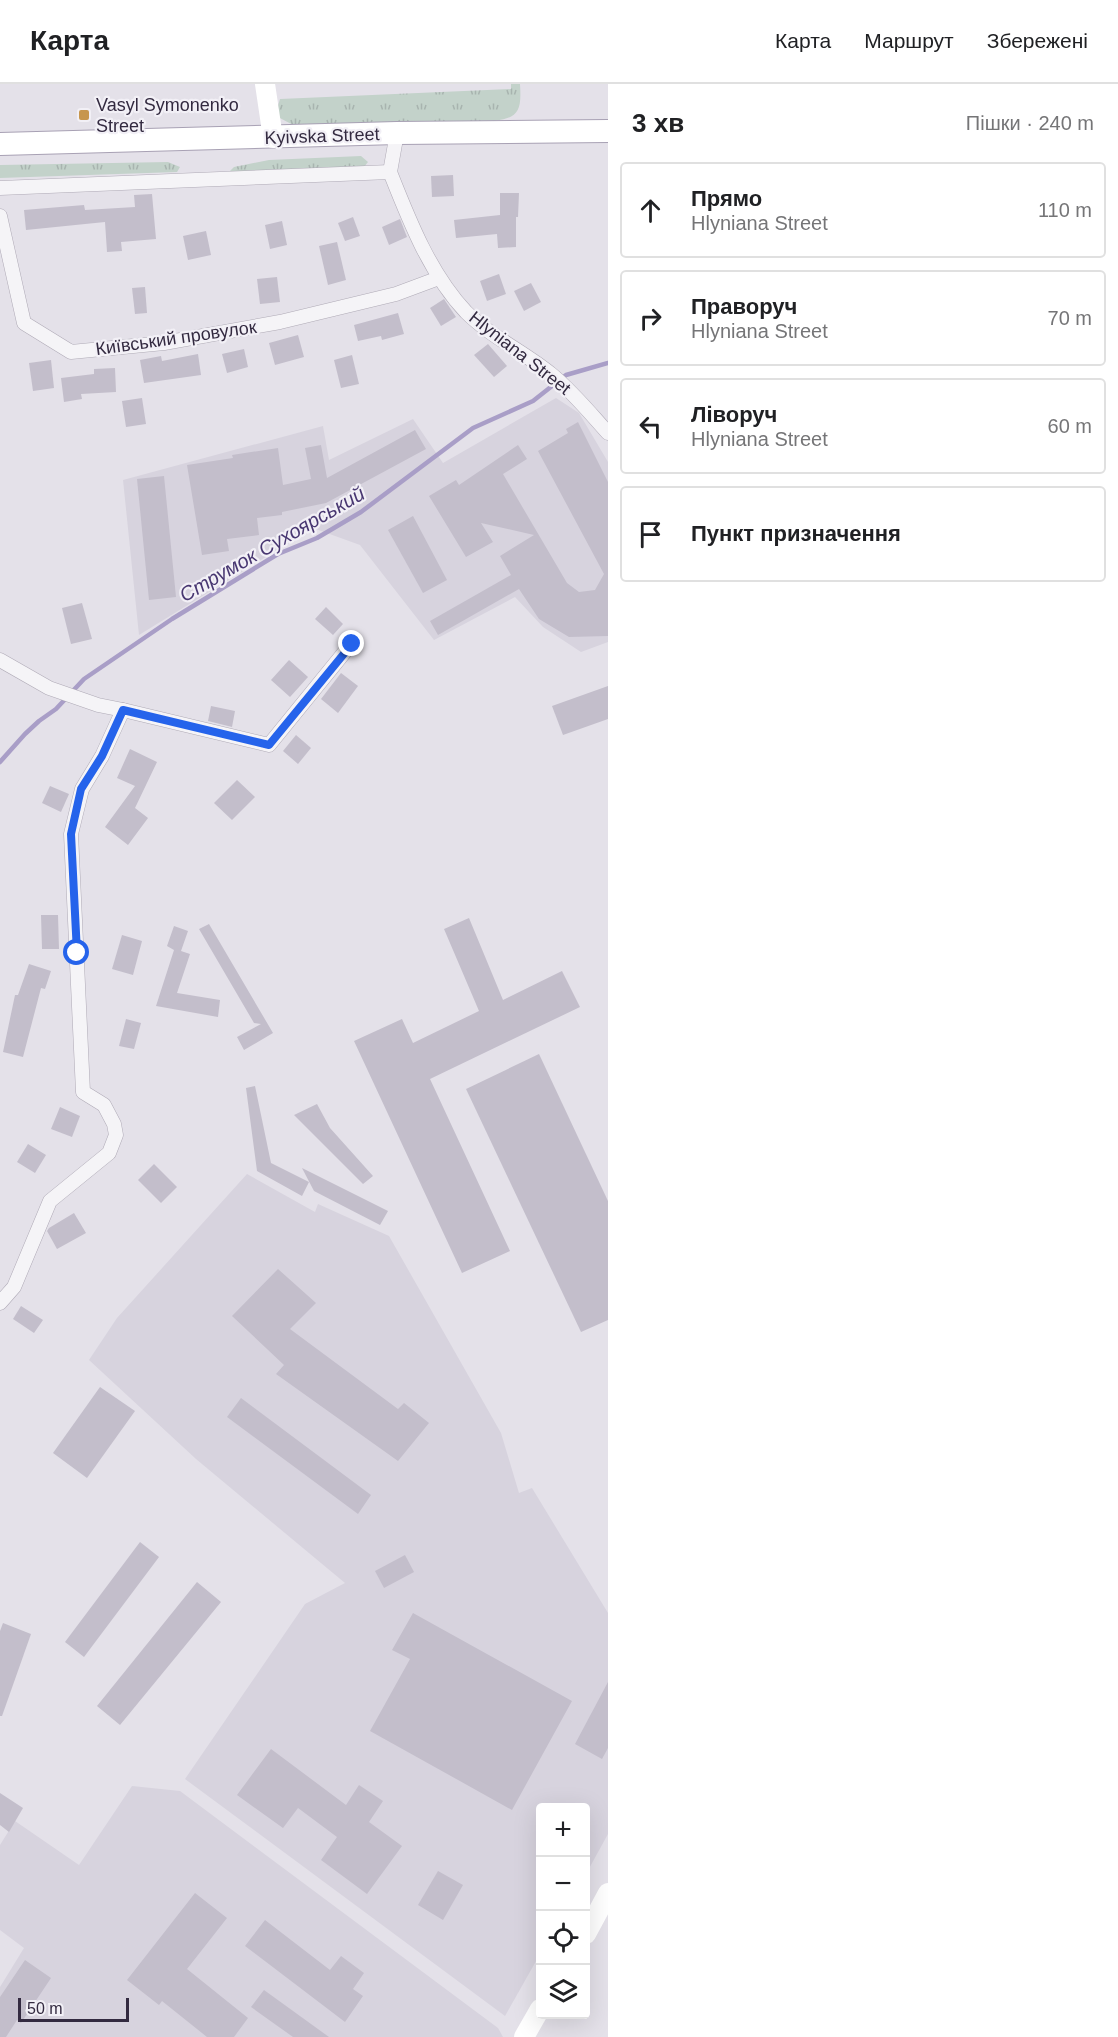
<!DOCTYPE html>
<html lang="uk">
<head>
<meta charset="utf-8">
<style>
  body { margin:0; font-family:Arial,sans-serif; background:#f2f2f2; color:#202124 }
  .controls { position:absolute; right:18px; bottom:18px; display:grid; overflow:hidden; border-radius:6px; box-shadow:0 6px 24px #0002 }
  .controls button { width:54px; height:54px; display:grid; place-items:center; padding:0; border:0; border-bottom:2px solid #e0e0e0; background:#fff; color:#202124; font:30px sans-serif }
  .scale { position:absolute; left:18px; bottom:15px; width:111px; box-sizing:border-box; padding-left:6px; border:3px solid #332a40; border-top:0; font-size:16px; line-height:21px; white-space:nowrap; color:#332a40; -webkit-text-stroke:4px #f2f0f6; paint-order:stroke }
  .stop { position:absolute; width:18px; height:18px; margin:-14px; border:4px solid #2563eb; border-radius:50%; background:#fff }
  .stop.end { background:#2563eb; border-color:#fff; box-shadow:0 2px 6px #0008 }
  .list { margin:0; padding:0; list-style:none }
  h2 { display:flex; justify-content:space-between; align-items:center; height:78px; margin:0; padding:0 24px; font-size:26px }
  h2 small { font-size:20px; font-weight:400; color:#757577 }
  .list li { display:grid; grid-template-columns:39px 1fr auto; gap:18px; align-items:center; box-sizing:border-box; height:96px; margin:0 12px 12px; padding:0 12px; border:2px solid #e0e0e0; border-radius:6px }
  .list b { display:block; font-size:22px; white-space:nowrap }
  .list p { margin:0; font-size:20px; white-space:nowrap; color:#757577 }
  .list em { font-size:20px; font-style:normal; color:#757577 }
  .icon { flex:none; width:33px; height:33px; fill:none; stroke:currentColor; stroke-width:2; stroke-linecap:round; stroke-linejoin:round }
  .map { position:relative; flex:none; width:608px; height:1953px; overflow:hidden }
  header { display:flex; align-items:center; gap:36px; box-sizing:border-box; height:84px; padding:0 30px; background:#fff; border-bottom:2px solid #e0e0e0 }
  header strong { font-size:28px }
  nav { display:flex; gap:33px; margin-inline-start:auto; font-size:21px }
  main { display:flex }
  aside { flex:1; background:#fff }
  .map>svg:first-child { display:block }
  .built { fill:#d7d3de }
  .grass { fill:url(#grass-tufts) }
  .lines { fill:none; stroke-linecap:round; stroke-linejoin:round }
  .stream { stroke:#a99ec7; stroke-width:4.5 }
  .building { fill:#c3becb }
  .street-casing { stroke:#afaab6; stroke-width:15 }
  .primary-casing { stroke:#a8a1b4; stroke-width:24 }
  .street { stroke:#f5f4f7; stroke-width:14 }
  .secondary { stroke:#fff; stroke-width:20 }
  .primary { stroke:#fff; stroke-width:22 }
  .route { stroke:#2563eb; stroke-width:8 }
  .poi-dot { fill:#c7964d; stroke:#f2f0f6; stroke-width:2 }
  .labels { text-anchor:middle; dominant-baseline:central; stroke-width:4.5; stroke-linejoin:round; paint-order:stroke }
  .poi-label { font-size:18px; fill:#332a40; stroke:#f2f0f6; text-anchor:start }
  .street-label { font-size:18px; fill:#332a40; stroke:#f2f0f6 }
  .water-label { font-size:20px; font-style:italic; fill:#483771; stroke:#f2f0f6 }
</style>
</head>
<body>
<header>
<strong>Карта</strong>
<nav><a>Карта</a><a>Маршрут</a><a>Збережені</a></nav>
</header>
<main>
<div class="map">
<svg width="608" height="1953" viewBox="0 0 608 1953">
  <defs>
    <pattern id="grass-tufts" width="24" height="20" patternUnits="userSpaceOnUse" patternTransform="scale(1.5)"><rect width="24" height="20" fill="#c3d2ca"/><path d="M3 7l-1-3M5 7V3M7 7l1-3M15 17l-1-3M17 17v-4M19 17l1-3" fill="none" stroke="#a8b4af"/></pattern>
  </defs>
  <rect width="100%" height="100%" fill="#e4e1e9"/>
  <!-- built -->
  <g class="built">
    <polygon points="556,314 579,329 608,378 608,558 581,568 543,543 515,513 434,556 360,461 313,444 139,551 123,396 323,342 329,376 413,335 443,379"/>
    <polygon points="247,1090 315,1128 318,1120 389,1152 501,1349 519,1409 532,1404 608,1529 608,1750 586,1790 586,1724 540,1724 540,1870 505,1932 185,1695 305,1520 345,1499 196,1375 89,1276 117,1234"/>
    <polygon points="132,1702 180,1707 498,1944 503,1953 0,1953 0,1903 24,1864 0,1846 0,1761 15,1737 79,1781"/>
  </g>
  <!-- grass -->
  <g class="grass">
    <path d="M511,0H520C522,31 517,34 488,38L295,42L278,33L277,25L280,15L511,5Z"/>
    <polygon points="361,72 368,78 364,83 233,89 230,87 234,83 269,76"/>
    <polygon points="168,78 180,83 177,88 0,94 0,81"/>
  </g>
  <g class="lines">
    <!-- stream -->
    <polyline class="stream" points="0,678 25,650 39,637 56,625 84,595 172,535 278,470 317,454 361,428 473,344 533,317 566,291 608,279"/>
  </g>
  <!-- building -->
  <g class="building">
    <polygon points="453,91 454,112 432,113 431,92"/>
    <polygon points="500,109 519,109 518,133 516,133 516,163 498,164 497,150 456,154 454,136 500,131"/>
    <polygon points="152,110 156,155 121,158 122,167 107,168 105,138 26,146 24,126 84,121 85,126 135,123 134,111"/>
    <polygon points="353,133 360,152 345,157 338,139"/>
    <polygon points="400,135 407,153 389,161 382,143"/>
    <polygon points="282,137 287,161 270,165 265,141"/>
    <polygon points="206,147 211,171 188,176 183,152"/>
    <polygon points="337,158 346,196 328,201 319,162"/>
    <polygon points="499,190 506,210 487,217 480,197"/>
    <polygon points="277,193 280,218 260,220 257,195"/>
    <polygon points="531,199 541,218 524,227 514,207"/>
    <polygon points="145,203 147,229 135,230 132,204"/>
    <polygon points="444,215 456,233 441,242 430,224"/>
    <polygon points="398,229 404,250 382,256 381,252 358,257 354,241"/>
    <polygon points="298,251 304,273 275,281 269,259"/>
    <polygon points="488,260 507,282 494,293 474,271"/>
    <polygon points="244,265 248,283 227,289 222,270"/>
    <polygon points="198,270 201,291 144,299 140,276 161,272 162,277"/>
    <polygon points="352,271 359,300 341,304 334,276"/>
    <polygon points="51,276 54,304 33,307 29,279"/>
    <polygon points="115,284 116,308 81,310 82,315 64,318 61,294 94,290 94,285"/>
    <polygon points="142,314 146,340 126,343 122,317"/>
    <polygon points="578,338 608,398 608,552 569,553 539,535 519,505 438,551 430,537 511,491 500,472 534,451 481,439 493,458 466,473 429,412 456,396 459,401 518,361 527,375 503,390 567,499 579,508 595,506 604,490 538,367 568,349 566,345"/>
    <polygon points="415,346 426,365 326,419 282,428 282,431 257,434 259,451 227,455 229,467 202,471 187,381 233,374 232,371 278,364 283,401 311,395 305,364 321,361 327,394"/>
    <polygon points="164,392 176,513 149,516 137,395"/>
    <polygon points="413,432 447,496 423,509 388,446"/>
    <polygon points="82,519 92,555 71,560 62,524"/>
    <polygon points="326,523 343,540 333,551 315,535"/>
    <polygon points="289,576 308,593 290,613 271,596"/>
    <polygon points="341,589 358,602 338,629 321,615"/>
    <polygon points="608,602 608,635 563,651 552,622"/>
    <polygon points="211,622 235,627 232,643 208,637"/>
    <polygon points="296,651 311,664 298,680 283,667"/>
    <polygon points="130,665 157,678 135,724 148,734 128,761 105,743 135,702 117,694"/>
    <polygon points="237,696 255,713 232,736 214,719"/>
    <polygon points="50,702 69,710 61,728 42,719"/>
    <polygon points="41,831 58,831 59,865 42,865"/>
    <polygon points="469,834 503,916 562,887 580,923 430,995 510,1167 462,1189 354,957 402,935 413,959 479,927 444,845"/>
    <polygon points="209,840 273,949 244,966 237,953 261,940 254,939 199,845"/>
    <polygon points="174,842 188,847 181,867 190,870 177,909 220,916 218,933 156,922 174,866 167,862"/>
    <polygon points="122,851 142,857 133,891 112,885"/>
    <polygon points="29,880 51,887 45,905 41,904 23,973 3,968 15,911 18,911"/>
    <polygon points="126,935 141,939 134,965 119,962"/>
    <polygon points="539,970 608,1117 608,1236 581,1248 466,1005"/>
    <polygon points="255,1002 271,1079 309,1098 302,1112 257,1087 246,1004"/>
    <polygon points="317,1020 330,1044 373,1092 363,1100 294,1031"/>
    <polygon points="60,1023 80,1032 72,1053 51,1045"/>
    <polygon points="28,1060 46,1071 35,1089 17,1078"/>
    <polygon points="154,1080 177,1103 161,1119 138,1096"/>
    <polygon points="302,1084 388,1127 380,1141 314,1107"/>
    <polygon points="74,1129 86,1149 57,1165 47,1147 49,1144"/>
    <polygon points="278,1185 316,1219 290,1245 398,1325 404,1319 429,1339 398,1377 276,1290 284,1281 232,1232"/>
    <polygon points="21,1222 43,1236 34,1249 13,1235"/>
    <polygon points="100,1303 135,1327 87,1394 53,1369"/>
    <polygon points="241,1314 371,1411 358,1430 227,1333"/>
    <polygon points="140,1458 159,1473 84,1573 65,1558"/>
    <polygon points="405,1471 414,1488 384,1504 375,1487"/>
    <polygon points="197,1498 221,1518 120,1641 97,1622"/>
    <polygon points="413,1529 572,1617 512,1726 370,1647 410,1575 392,1566"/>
    <polygon points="3,1539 31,1550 2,1632 0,1632 0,1547"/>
    <polygon points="608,1598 608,1664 602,1675 575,1660"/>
    <polygon points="271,1665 346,1721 359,1701 383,1717 369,1738 402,1762 367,1810 321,1776 337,1753 298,1724 283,1744 237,1711"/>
    <polygon points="0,1709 23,1724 9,1748 0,1741"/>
    <polygon points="438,1787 463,1801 443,1836 418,1821"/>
    <polygon points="195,1809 227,1834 187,1885 248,1934 234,1953 207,1953 162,1917 159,1921 127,1896"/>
    <polygon points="265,1836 330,1886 341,1872 364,1889 353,1905 363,1912 345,1938 245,1862"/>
    <polygon points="25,1876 51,1894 21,1939 17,1936 6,1953 0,1953 0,1913"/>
    <polygon points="264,1906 329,1953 293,1953 251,1923"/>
  </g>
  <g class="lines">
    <defs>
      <g id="street">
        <path d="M390,88C409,136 430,190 466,228C491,253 524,268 551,290C572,307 590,329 608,349"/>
        <polyline points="390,88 397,49"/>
        <polyline points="0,104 390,88"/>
        <polyline points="0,132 24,239 71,268 164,259 280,238 396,210 439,194"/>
        <polyline points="0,576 49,604 98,621 123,626"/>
        <polyline points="0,1219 14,1203 50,1117 109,1069 116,1051 114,1040 104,1021 83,1008 71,750 82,705 102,672 123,626 269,661 352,559"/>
      </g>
      <polyline id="primary" points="0,60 397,49 608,47"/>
    </defs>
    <!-- street casing -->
    <use href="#street" class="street-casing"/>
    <!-- primary casing -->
    <use href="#primary" class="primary-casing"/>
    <!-- street -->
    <use href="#street" class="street"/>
    <!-- secondary -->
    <g class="secondary">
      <polyline points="265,0 273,54"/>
      <polyline points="586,1850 608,1809"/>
      <polyline points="524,1953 540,1925"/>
    </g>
    <!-- primary -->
    <use href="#primary" class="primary"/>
  </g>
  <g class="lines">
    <!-- route -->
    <polyline class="route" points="77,869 71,750 81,705 102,672 123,626 269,661 352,560"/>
  </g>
  <!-- markers -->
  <rect class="poi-dot" x="78" y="25" width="12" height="12" rx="3"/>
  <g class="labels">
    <!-- poi labels -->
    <g class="poi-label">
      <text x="96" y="21">Vasyl Symonenko<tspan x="96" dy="21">Street</tspan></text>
    </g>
    <!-- street labels -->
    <g class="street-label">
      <text transform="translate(322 52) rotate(-2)">Kyivska Street</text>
      <text transform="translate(176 254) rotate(-8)">Київський провулок</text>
      <text transform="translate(520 269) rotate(38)">Hlyniana Street</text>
    </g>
    <!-- water labels -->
    <g class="water-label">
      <text transform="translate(272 460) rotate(-30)">Струмок Сухоярський</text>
    </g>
  </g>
</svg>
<div class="controls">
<button>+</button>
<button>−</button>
<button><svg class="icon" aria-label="locate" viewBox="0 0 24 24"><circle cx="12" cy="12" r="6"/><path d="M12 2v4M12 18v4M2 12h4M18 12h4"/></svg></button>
<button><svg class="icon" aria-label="layers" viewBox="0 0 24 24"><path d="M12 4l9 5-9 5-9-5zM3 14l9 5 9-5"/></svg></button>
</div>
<div class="scale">50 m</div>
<div class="stop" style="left:77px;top:869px"></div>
<div class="stop end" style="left:352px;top:560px"></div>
</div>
<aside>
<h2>3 хв<small>Пішки · 240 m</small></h2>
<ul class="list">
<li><svg class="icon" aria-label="ahead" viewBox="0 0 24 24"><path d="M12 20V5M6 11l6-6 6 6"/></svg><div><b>Прямо</b><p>Hlyniana Street</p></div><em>110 m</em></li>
<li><svg class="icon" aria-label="right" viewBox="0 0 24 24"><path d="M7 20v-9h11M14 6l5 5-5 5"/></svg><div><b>Праворуч</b><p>Hlyniana Street</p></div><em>70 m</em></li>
<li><svg class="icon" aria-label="left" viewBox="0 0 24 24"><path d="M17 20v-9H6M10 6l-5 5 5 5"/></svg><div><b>Ліворуч</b><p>Hlyniana Street</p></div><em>60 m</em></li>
<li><svg class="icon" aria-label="arrive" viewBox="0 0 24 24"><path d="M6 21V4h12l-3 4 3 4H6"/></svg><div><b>Пункт призначення</b></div></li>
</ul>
</aside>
</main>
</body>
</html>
